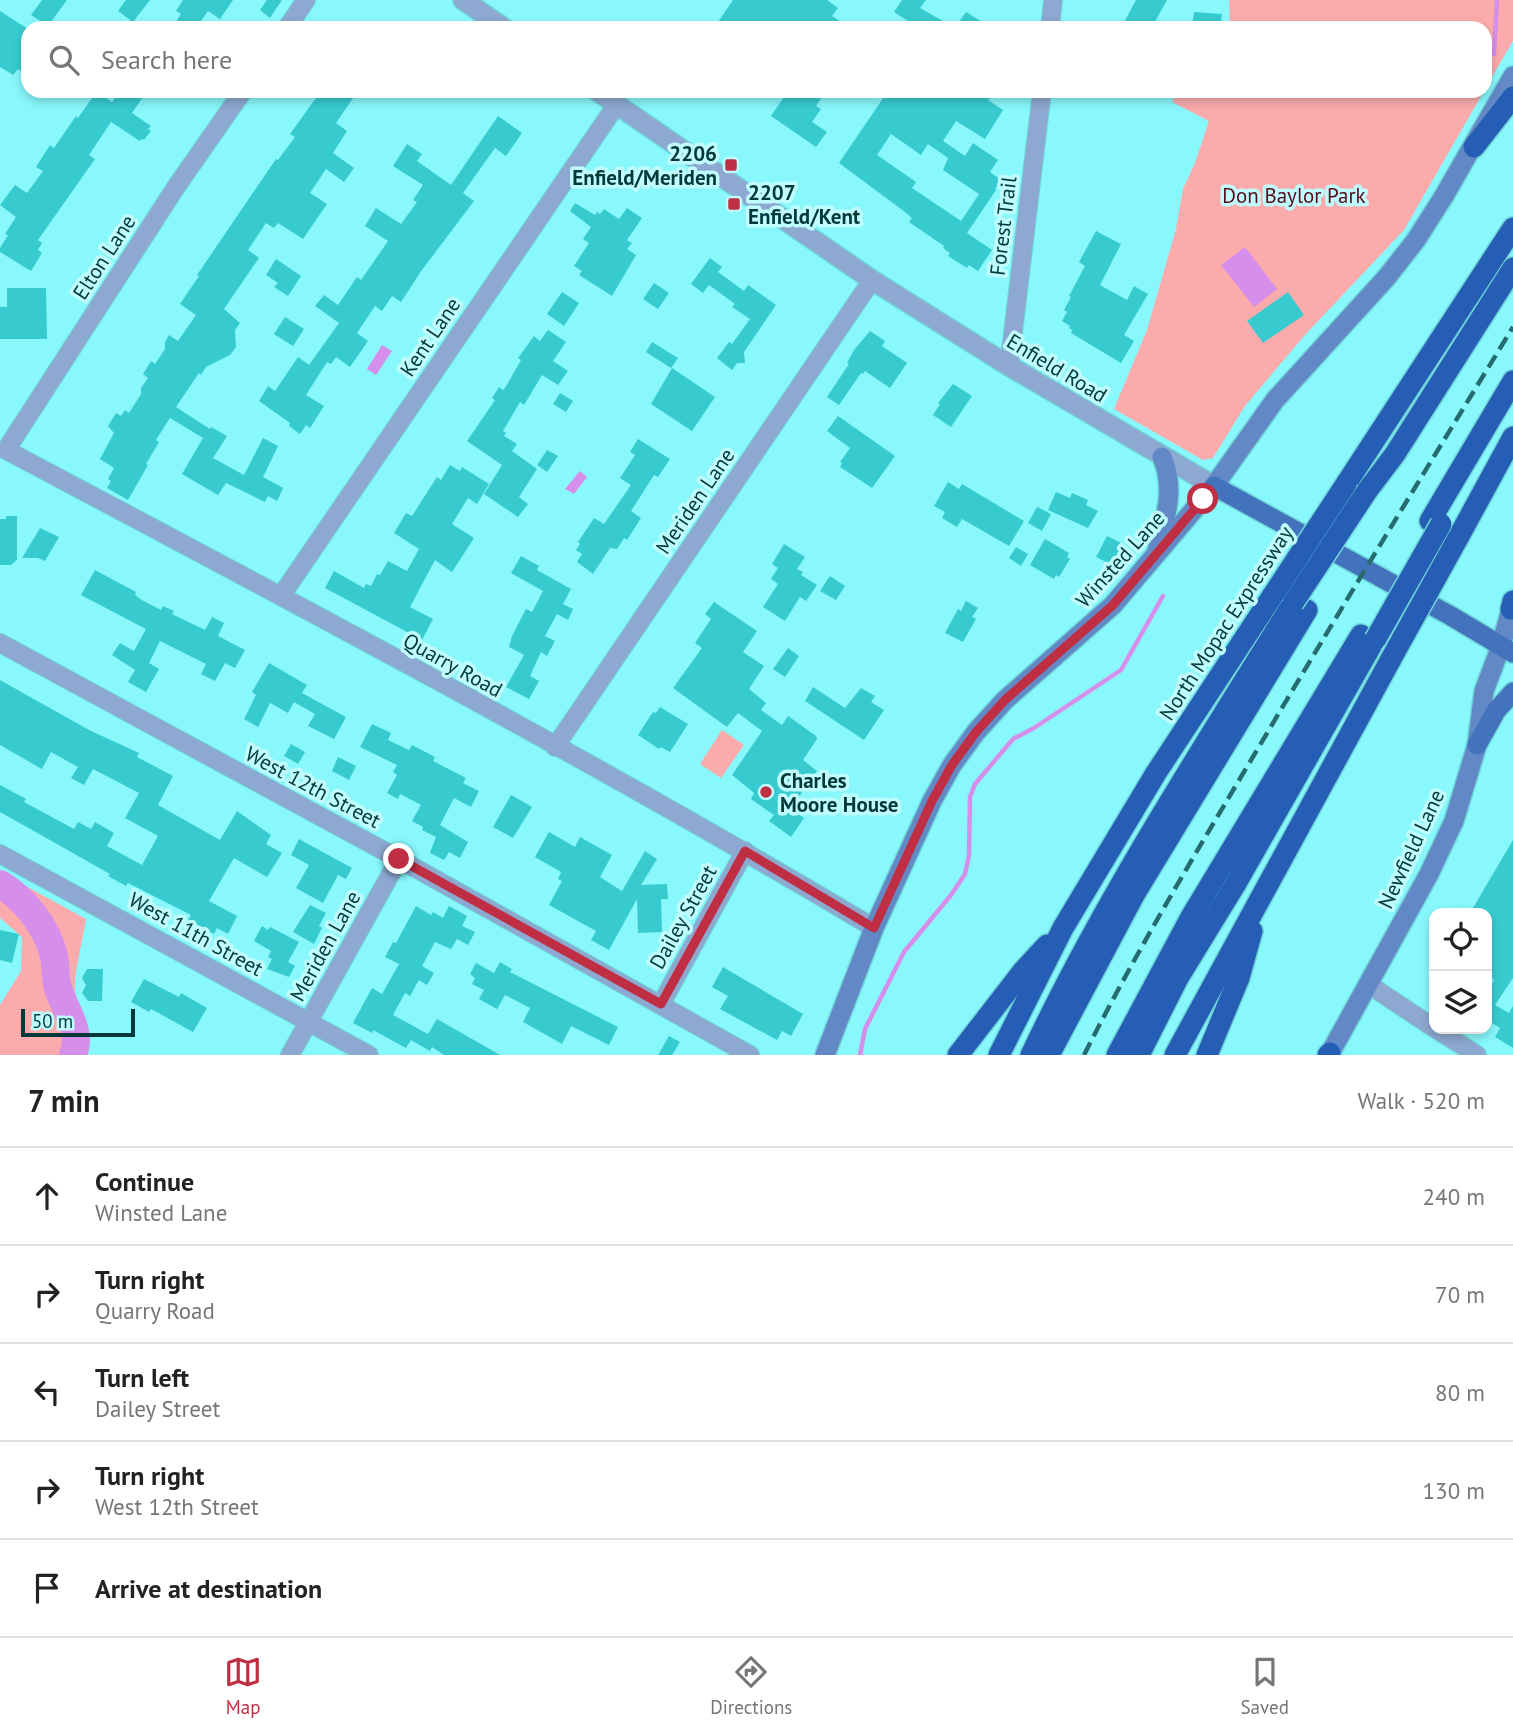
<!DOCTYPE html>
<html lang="en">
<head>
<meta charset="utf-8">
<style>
  body { margin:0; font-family:"PT Sans",sans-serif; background:#f6f6f6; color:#222 }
  .controls { position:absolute; right:21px; bottom:21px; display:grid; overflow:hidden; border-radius:14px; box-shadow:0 4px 10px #0003 }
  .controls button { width:63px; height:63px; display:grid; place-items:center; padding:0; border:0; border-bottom:2px solid #e0e0e0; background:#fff; color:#222; font:35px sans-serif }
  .scale { position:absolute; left:21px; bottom:18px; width:114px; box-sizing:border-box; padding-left:7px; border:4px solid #02383a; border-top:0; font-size:19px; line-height:24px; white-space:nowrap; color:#02383a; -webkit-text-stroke:5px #bffdff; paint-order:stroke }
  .stop { position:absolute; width:21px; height:21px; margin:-16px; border:5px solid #bf2e42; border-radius:50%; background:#fff }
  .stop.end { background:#bf2e42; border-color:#fff; box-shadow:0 2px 7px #0008 }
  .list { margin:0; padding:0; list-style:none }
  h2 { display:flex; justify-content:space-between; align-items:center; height:91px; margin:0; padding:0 28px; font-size:30px }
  h2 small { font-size:23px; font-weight:400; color:#767676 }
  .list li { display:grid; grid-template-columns:46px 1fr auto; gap:21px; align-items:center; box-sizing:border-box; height:98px; padding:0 28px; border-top:2px solid #e0e0e0 }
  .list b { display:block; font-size:26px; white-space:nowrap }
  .list p { margin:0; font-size:23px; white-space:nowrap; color:#767676 }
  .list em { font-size:23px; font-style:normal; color:#767676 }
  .icon { flex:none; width:38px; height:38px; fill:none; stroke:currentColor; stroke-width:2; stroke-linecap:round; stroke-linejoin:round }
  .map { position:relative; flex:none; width:1513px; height:1055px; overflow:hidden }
  .search { position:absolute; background:#fff; box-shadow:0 4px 10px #0003; left:21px; right:21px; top:21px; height:77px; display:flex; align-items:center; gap:18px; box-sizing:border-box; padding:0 24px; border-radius:21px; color:#767676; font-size:26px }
  .sheet { height:581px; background:#fff }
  nav { display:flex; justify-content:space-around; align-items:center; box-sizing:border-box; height:98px; border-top:2px solid #e0e0e0; background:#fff; font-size:19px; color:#767676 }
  nav a { display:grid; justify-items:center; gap:4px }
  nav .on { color:#bf2e42 }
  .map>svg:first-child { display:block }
  .green { fill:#fcabac }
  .water { fill:#d68eeb }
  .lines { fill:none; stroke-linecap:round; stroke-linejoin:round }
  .stream { stroke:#d68eeb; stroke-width:4.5 }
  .river { stroke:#d68eeb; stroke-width:28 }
  .building { fill:#37cbd0; fill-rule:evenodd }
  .minor-casing { stroke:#70d5d9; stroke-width:20 }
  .tertiary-casing { stroke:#70d5d9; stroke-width:22 }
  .secondary-casing { stroke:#70d5d9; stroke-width:22 }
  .primary-casing { stroke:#70d5d9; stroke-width:22 }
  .motorway-casing { stroke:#70d5d9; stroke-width:24 }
  .minor { stroke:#8da8d1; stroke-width:18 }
  .tertiary { stroke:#8da8d1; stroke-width:19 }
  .secondary { stroke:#6289c6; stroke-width:19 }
  .primary { stroke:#4373bd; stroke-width:19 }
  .motorway { stroke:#255eb4; stroke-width:21 }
  .rail { stroke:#266c6e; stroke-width:4.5; stroke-dasharray:14 7; stroke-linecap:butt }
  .motorway-bridge-casing { stroke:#70d5d9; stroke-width:24; stroke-linecap:butt }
  .motorway-bridge { stroke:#255eb4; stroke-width:21 }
  .route { stroke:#bf2e42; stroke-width:9 }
  .poi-dot { fill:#bf2e42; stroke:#bffdff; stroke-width:2.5 }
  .labels { text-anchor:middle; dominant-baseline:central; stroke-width:7; stroke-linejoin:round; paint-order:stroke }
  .poi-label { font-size:21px; font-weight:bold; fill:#02383a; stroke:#bffdff; text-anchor:start }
  .park-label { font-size:21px; fill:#580b18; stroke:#bffdff }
  .street-label { font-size:21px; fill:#02383a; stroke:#bffdff }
</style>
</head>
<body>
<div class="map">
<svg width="1513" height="1055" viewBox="0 0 1513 1055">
  <rect width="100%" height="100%" fill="#88f8fc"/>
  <!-- green -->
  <g class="green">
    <polygon points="1229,0 1513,0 1513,41 1485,89 1485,28 1230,28"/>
    <polygon points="1179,91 1484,91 1404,230 1304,336 1245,406 1213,458 1203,460 1114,409 1147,330 1176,229 1183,189 1195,163 1209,121 1172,102"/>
    <polygon points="722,730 744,745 721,778 700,764"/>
    <path d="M0,872L86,919C84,934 73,978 75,991C78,1013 94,1031 85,1055H0V1005L21,971L22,937L0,918Z"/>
  </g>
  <!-- water -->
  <g class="water">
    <polygon points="1245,247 1277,289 1254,307 1221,265"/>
    <polygon points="382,345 392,351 376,375 367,369"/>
    <polygon points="580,471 587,477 574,494 565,489"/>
  </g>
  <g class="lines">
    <!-- stream -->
    <g class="stream">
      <polyline points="1494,54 1497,0"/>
      <polyline points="860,1055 865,1029 904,952 951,895 965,874 969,855 970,797 975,784 1013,739 1034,728 1121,670 1163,596"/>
    </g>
    <!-- river -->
    <path class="river" d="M0,884C25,899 47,927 54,956C56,967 55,978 58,988C65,1011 83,1031 73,1055"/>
  </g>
  <!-- building -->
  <g class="building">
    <polygon points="42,0 67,0 48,26 31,15"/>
    <polygon points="126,0 150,0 133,22 118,11"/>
    <polygon points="183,0 233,0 220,19 208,11 196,28 172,28 181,14 176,11"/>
    <polygon points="267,0 282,0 270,18 260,10"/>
    <polygon points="733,0 827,0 838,8 832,16 850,28 714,28"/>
    <polygon points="902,0 926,0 920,8 955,28 966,12 992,28 919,28 894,12"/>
    <polygon points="1136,0 1167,0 1152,27 1141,21 1137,28 1121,28"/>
    <polygon points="0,11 28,29 28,76 18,69 13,75 0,67"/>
    <polygon points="1194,12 1222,14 1220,28 1192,28"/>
    <polygon points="97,91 112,102 120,91 147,91 132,113 151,126 148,129 151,131 144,140 142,139 140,141 111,122 89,155 95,159 38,240 42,243 38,250 42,253 31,271 0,252 0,248 8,235 5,234 16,217 0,205 15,185 27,193 43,171 36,167 50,145 54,148 76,116 78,118"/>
    <polygon points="321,91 358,91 336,123 347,131 333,153 354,168 344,182 326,169 310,193 327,204 303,239 278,223 274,228 266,223 248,250 259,258 224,309 240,323 235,330 236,347 230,355 206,367 201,375 199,373 176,407 210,429 211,427 227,436 213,458 244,475 263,438 278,446 263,477 283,488 277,501 268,496 265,502 226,483 218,495 182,474 203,438 170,418 156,440 159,442 146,464 148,465 128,500 107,488 111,481 108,479 114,468 100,459 114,433 108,426 116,413 121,416 125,410 129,413 141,394 141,388 148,378 143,374 151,361 155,364 165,349 165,342 169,335 178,341 196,315 180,304 199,276 197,275 276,159 278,160 295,137 290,134"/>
    <polygon points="788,91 826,91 816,106 821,109 812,122 827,132 816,147 771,116"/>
    <path d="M888,91H994L988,100L1003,110L985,139L956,121L943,141L965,156L973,143L998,160L990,172L1001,180L995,189L996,190L967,233L992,250L978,271L969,265L967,268L948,256L950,253L943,248L944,246L909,222L912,218L905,212L839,163ZM891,134L921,155L928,144L948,158L943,170L979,194L961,221L912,188L916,182L877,155Z"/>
    <polygon points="498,116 522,133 506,156 495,148 463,193 474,201 422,270 401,302 392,296 382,311 375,306 357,333 368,341 350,367 336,357 331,364 327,362 306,395 324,406 310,428 306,425 300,434 289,426 290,423 259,401 268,386 275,391 298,357 309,365 339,323 315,306 324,295 338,305 357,277 361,280 388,241 365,226 376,208 401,224 417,202 413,200 423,185 393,166 407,144 422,154 417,161 451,185"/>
    <polygon points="575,203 595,215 597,212 600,214 604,209 619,219 627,208 642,218 627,240 632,243 627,249 636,255 612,296 579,275 582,271 574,266 589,243 583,239 591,227 570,211"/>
    <polygon points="1096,231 1121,244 1100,285 1127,300 1134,286 1148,294 1124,335 1134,341 1121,363 1071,333 1072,330 1069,328 1070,326 1062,321 1067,312 1064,310 1071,297 1069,296 1085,266 1079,262"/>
    <polygon points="710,258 722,267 718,272 744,291 748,285 776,305 744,352 745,363 737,363 732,370 717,358 729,342 732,344 750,319 732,307 735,304 709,285 703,293 691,284"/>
    <polygon points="276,259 301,276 288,296 274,287 278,283 266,275"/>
    <polygon points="654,283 669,293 658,309 643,299"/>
    <polygon points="7,288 46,288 47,339 0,339 0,307 7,307"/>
    <polygon points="562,292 579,303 564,326 547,314"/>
    <polygon points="1288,292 1304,315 1263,343 1247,321"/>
    <polygon points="285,317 304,329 293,346 274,334"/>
    <polygon points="548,330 566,342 553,361 568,371 558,385 542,375 524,405 520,402 503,431 506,433 504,436 517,444 512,451 537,469 519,497 528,504 518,517 484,494 502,465 467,441 495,400 492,398 499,387 503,390 505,388 521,360 518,358 534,336 540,341"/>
    <polygon points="870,331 885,341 882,346 907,363 890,388 865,371 863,374 861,373 839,405 827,397 849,364 847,363 854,350"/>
    <polygon points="652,342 678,358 671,368 646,352"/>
    <polygon points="672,368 715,397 692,431 651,404"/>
    <polygon points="953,384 972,396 951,427 933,415 940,404 938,403"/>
    <polygon points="560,393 573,401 566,412 553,404"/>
    <polygon points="838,416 895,456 872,488 840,467 842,463 840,462 850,448 827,431"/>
    <polygon points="638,439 670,459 658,477 654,475 631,511 641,518 627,540 624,538 617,549 610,548 593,574 577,562 582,554 576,550 580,544 578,542 594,518 604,524 631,485 620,478 635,455 630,452"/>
    <polygon points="547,450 558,456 547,472 537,465"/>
    <polygon points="450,465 460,471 462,467 489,484 477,504 468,498 452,524 474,538 452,572 435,560 410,607 433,619 422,640 325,588 334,571 364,588 366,584 371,586 377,574 380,575 388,561 407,571 419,549 394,533 406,513 412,516 437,477 441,480"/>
    <polygon points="948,482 959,489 962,484 1024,521 1009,546 962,519 957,527 942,518 945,512 934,506"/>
    <polygon points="1056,492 1070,498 1072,493 1088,500 1086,505 1098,511 1088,528 1048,510"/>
    <polygon points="1037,507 1051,514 1042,531 1028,523"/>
    <polygon points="6,516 17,516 17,560 11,565 0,565 0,519 6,519"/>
    <polygon points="40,528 59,537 45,561 38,558 22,558"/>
    <polygon points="1107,536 1125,545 1114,566 1096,557"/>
    <polygon points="1045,539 1069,553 1067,557 1070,559 1059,577 1056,575 1054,579 1030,565"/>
    <polygon points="784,544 805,557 797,569 803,572 801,575 817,585 806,601 800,597 785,621 763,607 778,584 771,579 778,568 772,564"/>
    <polygon points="1016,547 1028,554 1021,566 1009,558"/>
    <polygon points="521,556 539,566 537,570 571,589 563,604 573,609 568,620 557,614 545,636 555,641 547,656 541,652 530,676 539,681 529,699 506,687 524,655 509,647 512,636 526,609 532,612 543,591 511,573"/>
    <polygon points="95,570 136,592 135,595 140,599 161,610 163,606 174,611 172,614 205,630 212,617 224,623 218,636 245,650 235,668 225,663 215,681 201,674 206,664 160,641 149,663 159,669 146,692 128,682 135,670 112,655 120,643 134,651 146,629 81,595"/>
    <polygon points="830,576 845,586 836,600 820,591"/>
    <polygon points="966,601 978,608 972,617 976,619 963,642 945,633 958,609 961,611"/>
    <polygon points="714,602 757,631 743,652 764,666 749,689 766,703 761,710 782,725 788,716 816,736 817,739 803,760 817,771 791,808 804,818 791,837 769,821 774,815 751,799 754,793 732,775 762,731 738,713 727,727 673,688 702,648 695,643 711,619 705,614"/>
    <polygon points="788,648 799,656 785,677 773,669"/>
    <polygon points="269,663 307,685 302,693 346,717 334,739 308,726 315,714 294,702 288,713 270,703 258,727 244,719 256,695 252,692"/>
    <polygon points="0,680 89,730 139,753 137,757 173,776 158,805 220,840 237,811 271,835 266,844 282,853 267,877 234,858 209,901 237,916 228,934 217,928 214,934 188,920 191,915 128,883 126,886 108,876 110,874 0,812 0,785 26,799 24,802 74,829 78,822 91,829 95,822 114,833 107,846 142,865 158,836 125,818 139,793 93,769 84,785 71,778 78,767 51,752 42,769 0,745"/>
    <polygon points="813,687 845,708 861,688 875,696 871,702 884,710 864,740 805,701"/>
    <polygon points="660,707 688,724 670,752 661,747 659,749 638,735 653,712 656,713"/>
    <polygon points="372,724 391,733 388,740 409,750 412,745 435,757 433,761 466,778 463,783 479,791 471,807 454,798 440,825 468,842 460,858 449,852 444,860 430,853 436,837 422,830 423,827 412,821 421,805 400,794 398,799 387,793 397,775 393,772 397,765 360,747"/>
    <polygon points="291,744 305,752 298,764 284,756"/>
    <polygon points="338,757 356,766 349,780 332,771"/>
    <polygon points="511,795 532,807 513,838 493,827"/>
    <polygon points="549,832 575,847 580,837 612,855 600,877 622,891 645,851 657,859 641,885 667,884 668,899 661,899 662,932 638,933 637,899 609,950 591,940 596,931 549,905 562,881 558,879 561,872 535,857"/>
    <polygon points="299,839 352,868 346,879 338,875 323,903 296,888 309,865 291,855"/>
    <polygon points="1513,840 1513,978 1495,1005 1509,1013 1513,1006 1513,1048 1495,1037 1500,1028 1487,1020 1487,991 1494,980 1487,975 1487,913 1470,913"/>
    <polygon points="310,905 326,913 319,926 322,928 314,944 293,932"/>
    <polygon points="416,906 431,915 433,912 443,918 449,906 467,916 462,926 475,932 468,945 457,939 451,949 435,942 422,966 434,973 427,985 419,980 410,996 405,993 393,1015 428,1034 437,1019 500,1055 444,1055 432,1047 430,1051 411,1040 406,1048 373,1030 372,1033 353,1023 372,988 382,994 399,964 385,957 393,942 396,943"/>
    <polygon points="262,926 268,930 270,927 299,942 288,962 295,966 289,977 267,969 272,959 268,957 271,951 254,941"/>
    <polygon points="0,930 19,934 12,963 0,960"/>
    <polygon points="500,962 512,969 510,972 618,1027 609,1045 571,1026 562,1044 523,1022 530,1008 505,995 497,1009 479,999 484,990 472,984 475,978 470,974 476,963 494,973"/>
    <polygon points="723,967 803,1014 791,1036 782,1031 777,1040 720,1009 728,996 712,987"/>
    <polygon points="87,969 103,969 102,1001 88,1001 82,993 86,985 82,978"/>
    <polygon points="144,979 179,997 181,993 207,1008 193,1032 151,1009 149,1012 131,1002"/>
    <polygon points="669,1036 680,1042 672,1055 658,1055"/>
  </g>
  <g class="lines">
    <defs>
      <g id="minor">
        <polyline points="287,28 306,0"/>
        <polyline points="1050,28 1053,0"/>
        <path d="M243,91L176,187L6,450C298,605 591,759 874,928"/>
        <polyline points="1009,366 1042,91"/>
        <polyline points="281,596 617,104"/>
        <polyline points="0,643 399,859 750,1055"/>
        <polyline points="555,747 872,280"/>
        <polyline points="0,854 369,1055"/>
        <polyline points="1368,984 1434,1028"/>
        <polyline points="661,1004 745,851"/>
        <polyline points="1436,1029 1477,1055"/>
        <polyline points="290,1055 399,859"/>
      </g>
      <g id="tertiary">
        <polyline points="463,0 504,28"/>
        <polyline points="597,91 872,280 1009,366 1214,486"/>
      </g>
      <g id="secondary">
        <path d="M1157,551C1165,518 1176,490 1162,457"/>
        <polyline points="825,1055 874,928 932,801 952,765 976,732 1005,700 1113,605 1214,486 1275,400 1387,277 1416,240 1444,196 1513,76"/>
        <polyline points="1329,1055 1429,874 1454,821 1477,745 1484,691 1501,646 1511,609"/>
      </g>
      <g id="primary">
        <polyline points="1214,486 1451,616 1513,653"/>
        <polyline points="1477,745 1496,711 1513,692"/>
      </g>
      <g id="motorway">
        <polyline points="1474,147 1513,97"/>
        <polyline points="1346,484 1513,228"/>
        <polyline points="1367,491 1395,454 1513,268"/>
        <polyline points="1430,521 1513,381"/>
        <polyline points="1458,538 1513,437"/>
        <polyline points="1511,609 1513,601"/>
        <polyline points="958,1055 1023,971 1047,945"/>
        <polyline points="999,1055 1063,928 1156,773 1273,595"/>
        <path d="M1031,1055C1105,898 1201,751 1293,603"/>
        <polyline points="1049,1055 1134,895 1307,610"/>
        <polyline points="1117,1055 1191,917 1361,635"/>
        <polyline points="1139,1055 1178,978 1235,885 1371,646"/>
        <polyline points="1175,1055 1391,659"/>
        <polyline points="1207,1055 1239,978 1252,931"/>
        <polyline points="1328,1055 1330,1053"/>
      </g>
    </defs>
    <!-- minor casing -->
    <use href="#minor" class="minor-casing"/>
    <!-- tertiary casing -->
    <use href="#tertiary" class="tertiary-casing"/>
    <!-- secondary casing -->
    <use href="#secondary" class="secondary-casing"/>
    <!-- primary casing -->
    <use href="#primary" class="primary-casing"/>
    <!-- motorway casing -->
    <use href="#motorway" class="motorway-casing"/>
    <!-- minor -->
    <use href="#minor" class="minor"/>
    <!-- tertiary -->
    <use href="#tertiary" class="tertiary"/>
    <!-- secondary -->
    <use href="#secondary" class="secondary"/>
    <!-- primary -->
    <use href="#primary" class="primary"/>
    <!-- motorway -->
    <use href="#motorway" class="motorway"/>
    <!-- rail -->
    <path class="rail" d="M1084,1055C1137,950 1197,851 1257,750C1341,608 1427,468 1513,327"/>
    <defs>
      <g id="motorway-bridge">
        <polyline points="1273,595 1346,484"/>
        <polyline points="1293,603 1367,491"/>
        <polyline points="1375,640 1441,524"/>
        <polyline points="1391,659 1458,538"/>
      </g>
    </defs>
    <!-- motorway-bridge casing -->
    <use href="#motorway-bridge" class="motorway-bridge-casing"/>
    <!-- motorway-bridge -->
    <use href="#motorway-bridge" class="motorway-bridge"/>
  </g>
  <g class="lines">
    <!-- route -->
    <polyline class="route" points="399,859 661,1004 745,851 874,928 932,801 952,765 976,732 1005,700 1113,605 1203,499"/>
  </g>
  <!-- markers -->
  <g class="poi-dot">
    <rect x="724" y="158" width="14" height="14" rx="3.5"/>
    <rect x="727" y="197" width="14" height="14" rx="3.5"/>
    <circle cx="766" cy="792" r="7"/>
  </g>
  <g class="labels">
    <!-- poi labels -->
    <g class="poi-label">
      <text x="717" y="153" text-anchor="end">2206<tspan x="717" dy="24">Enfield/Meriden</tspan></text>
      <text x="748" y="192">2207<tspan x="748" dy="24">Enfield/Kent</tspan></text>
      <text x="780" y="780">Charles<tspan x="780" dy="24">Moore House</tspan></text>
    </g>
    <!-- park labels -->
    <g class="park-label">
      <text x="1294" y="195">Don Baylor Park</text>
    </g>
    <!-- street labels -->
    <g class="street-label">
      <text transform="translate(1003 226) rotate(-83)">Forest Trail</text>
      <text transform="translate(104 257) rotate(-57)">Elton Lane</text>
      <text transform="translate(430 337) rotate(-56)">Kent Lane</text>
      <text transform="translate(1057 368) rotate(31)">Enfield Road</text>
      <text transform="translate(695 501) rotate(-56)">Meriden Lane</text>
      <text transform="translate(1120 559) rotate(-48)">Winsted Lane</text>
      <text transform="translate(1226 623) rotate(-57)">North Mopac Expressway</text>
      <text transform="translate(453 665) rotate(29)">Quarry Road</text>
      <text transform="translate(313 787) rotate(28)">West 12th Street</text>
      <text transform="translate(1411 849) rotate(-65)">Newfield Lane</text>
      <text transform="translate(683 917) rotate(-61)">Dailey Street</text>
      <text transform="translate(196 934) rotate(29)">West 11th Street</text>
      <text transform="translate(325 946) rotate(-61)">Meriden Lane</text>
    </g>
  </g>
</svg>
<div class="controls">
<button><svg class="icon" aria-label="locate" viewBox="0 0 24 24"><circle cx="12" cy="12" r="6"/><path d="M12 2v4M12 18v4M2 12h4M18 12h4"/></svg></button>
<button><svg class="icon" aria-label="layers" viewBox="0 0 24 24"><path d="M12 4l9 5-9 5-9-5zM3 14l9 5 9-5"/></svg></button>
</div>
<div class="scale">50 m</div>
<div class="stop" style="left:1203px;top:499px"></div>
<div class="stop end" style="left:399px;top:859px"></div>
<div class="search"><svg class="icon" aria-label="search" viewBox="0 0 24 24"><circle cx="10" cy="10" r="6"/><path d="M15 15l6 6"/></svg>Search here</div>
</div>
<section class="sheet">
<h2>7 min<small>Walk · 520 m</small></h2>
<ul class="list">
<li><svg class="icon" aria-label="ahead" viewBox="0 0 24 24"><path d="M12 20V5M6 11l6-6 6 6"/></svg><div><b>Continue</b><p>Winsted Lane</p></div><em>240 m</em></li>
<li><svg class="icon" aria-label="right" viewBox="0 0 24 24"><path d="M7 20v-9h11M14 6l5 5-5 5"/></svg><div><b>Turn right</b><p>Quarry Road</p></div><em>70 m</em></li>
<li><svg class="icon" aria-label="left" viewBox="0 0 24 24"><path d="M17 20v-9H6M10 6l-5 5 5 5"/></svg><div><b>Turn left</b><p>Dailey Street</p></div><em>80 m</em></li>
<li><svg class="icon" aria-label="right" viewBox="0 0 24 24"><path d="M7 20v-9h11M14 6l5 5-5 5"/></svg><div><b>Turn right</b><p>West 12th Street</p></div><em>130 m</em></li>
<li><svg class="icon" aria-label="arrive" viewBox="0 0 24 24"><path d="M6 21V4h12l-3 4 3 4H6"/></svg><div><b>Arrive at destination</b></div></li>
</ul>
</section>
<nav>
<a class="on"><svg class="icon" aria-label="map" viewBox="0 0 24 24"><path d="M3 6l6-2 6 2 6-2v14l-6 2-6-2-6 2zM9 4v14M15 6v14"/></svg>Map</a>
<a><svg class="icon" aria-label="directions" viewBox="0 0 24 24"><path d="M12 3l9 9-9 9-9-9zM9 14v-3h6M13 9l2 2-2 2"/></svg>Directions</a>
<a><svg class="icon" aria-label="saved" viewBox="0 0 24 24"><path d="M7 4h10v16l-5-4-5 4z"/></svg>Saved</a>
</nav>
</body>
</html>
